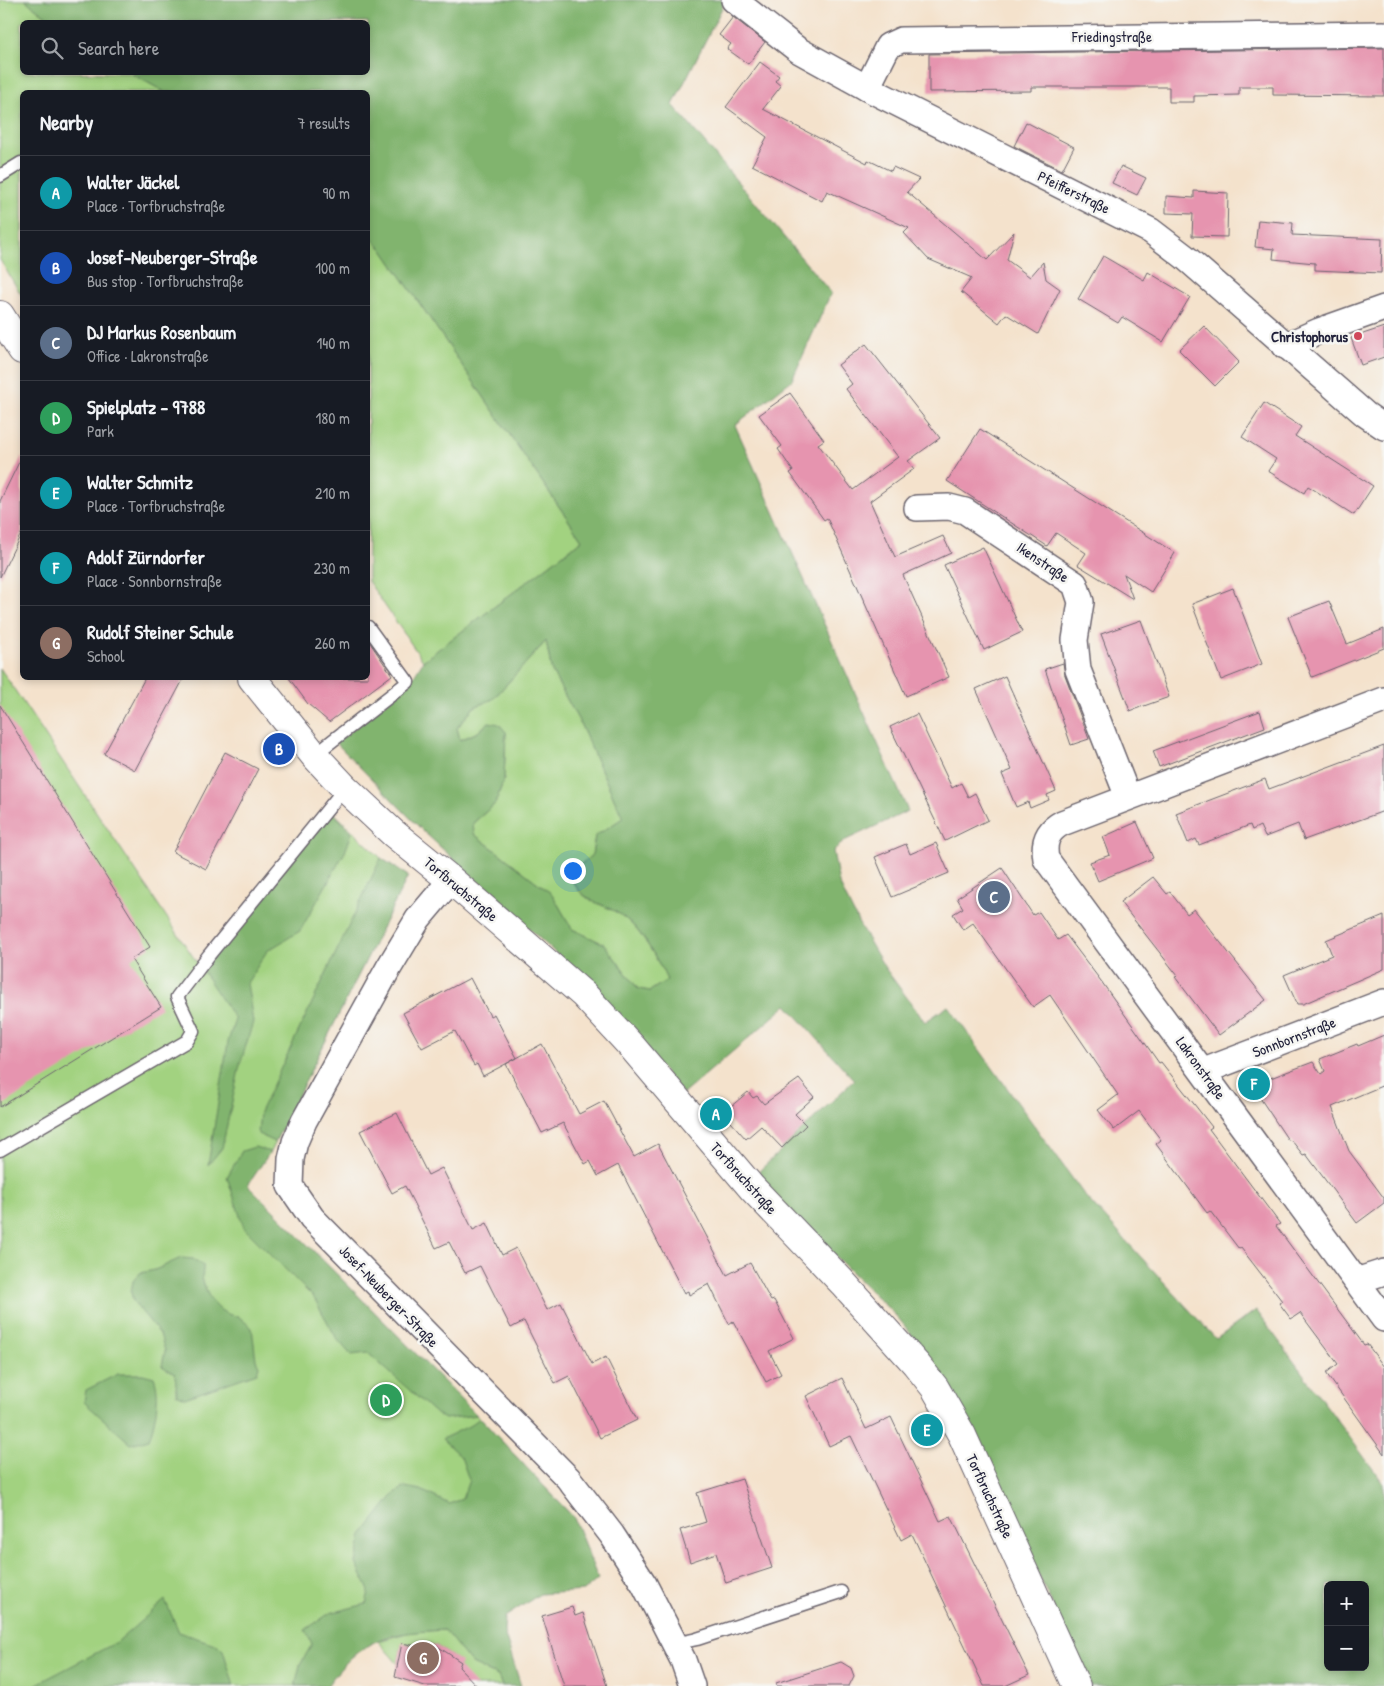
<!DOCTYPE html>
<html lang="en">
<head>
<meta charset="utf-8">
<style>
  body { margin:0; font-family:"Patrick Hand",sans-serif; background:#242831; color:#f1f3f6 }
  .controls { position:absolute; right:15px; bottom:15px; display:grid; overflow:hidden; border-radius:8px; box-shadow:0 2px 8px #0003 }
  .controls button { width:45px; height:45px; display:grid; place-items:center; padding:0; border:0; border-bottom:1px solid #363941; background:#171b24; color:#f1f3f6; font:25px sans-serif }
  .you { position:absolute; left:572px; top:870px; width:18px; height:18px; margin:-12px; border:4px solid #fff; border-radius:50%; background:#1a73e8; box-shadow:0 0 0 8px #1a73e833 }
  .badge { display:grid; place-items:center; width:32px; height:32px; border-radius:50%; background:#d1495b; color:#fff; font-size:16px; font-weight:700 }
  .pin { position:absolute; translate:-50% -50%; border:2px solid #fff; box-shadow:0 1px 5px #0006 }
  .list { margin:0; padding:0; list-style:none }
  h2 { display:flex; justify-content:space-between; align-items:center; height:65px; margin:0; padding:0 20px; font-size:21px }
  h2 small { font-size:16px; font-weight:400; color:#9ea1a6 }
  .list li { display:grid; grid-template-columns:32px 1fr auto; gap:15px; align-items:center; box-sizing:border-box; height:75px; padding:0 20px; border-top:1px solid #363941 }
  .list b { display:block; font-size:19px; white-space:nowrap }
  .list p { margin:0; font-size:16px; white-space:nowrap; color:#9ea1a6 }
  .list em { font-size:16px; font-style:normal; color:#9ea1a6 }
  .icon { flex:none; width:28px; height:28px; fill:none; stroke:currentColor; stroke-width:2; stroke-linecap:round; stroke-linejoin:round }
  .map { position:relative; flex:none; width:1384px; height:1686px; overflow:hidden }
  .search { position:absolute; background:#171b24; box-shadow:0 2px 8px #0003; left:20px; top:20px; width:350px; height:55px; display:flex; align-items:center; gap:12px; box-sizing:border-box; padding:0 18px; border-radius:8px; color:#9ea1a6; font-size:19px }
  .panel { position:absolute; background:#171b24; box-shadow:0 2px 8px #0003; left:20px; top:90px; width:350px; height:590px; border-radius:8px }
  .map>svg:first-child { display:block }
  .green { fill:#a2d280; stroke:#627a5e }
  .forest { fill:#81b46e; stroke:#526b54; fill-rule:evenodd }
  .building { fill:#e694af }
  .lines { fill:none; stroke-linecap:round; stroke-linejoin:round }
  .service-casing { stroke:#6c656e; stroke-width:15 }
  .minor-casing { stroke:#6c656e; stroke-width:28 }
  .secondary-casing { stroke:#6c656e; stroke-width:30 }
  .service { stroke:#fff; stroke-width:12 }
  .minor { stroke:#fff; stroke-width:25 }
  .secondary { stroke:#fff; stroke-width:28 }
  .poi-dot { fill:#d1495b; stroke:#f6f6f2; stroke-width:2 }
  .labels { text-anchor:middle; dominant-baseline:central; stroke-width:5; stroke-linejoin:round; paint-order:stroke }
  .street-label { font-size:15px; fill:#22223b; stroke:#f6f6f2 }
  .poi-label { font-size:15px; font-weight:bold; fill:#22223b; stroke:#f6f6f2; text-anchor:end }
</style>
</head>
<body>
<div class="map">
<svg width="1384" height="1686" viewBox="0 0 1384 1686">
  <rect width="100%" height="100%" fill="#f6f6f2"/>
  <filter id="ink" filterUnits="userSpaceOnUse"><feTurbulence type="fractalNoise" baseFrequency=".02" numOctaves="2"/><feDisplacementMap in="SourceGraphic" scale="10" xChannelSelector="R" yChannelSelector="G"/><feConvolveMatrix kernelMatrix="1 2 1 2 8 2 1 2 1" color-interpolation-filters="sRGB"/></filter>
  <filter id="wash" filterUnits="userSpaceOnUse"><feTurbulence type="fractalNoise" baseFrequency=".0096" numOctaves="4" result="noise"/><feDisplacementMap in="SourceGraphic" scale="20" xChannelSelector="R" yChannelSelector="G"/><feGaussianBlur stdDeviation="1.12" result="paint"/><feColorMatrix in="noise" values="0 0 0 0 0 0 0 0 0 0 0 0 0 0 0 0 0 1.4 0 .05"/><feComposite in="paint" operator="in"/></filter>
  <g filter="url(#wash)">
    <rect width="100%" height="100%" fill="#f4e2cc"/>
    <!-- green -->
    <g class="green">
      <polygon points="0,0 25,0 54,22 22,22 22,72 130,73 165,92 22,92 22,296 0,260"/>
      <polygon points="368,235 383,250 582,540 423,661 368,581"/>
      <path d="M546,641L552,672L579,721L623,818L595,836L592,855L570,875C583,907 603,900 626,919C642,932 659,962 667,980L650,991L638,989L604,944L572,929L552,894L474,834L473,823L495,804L504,779L506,732L489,722L478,732L460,740L457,728L474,707L493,699Z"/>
      <polygon points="0,668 202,970 330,809 381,858 408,876 270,1152 247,1185 477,1415 574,1518 365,1611 326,1686 0,1686"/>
      <polygon points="445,1630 472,1664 498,1676 502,1686 473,1686 459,1667 460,1662 437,1646 430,1644 426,1648 408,1644 402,1645 398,1664 378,1641 410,1632"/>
    </g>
    <!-- forest -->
    <g class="forest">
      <path d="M25,0H726L673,105L831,293L792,380L735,425L908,811L846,840L833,851L839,883L859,924L885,968L925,1022L948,1006L1085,1196L1216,1339L1256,1310L1384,1484V1686H1090L957,1400L933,1362L899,1319L754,1176L854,1080L787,1005L683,1094L587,982L423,831L336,743L410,682L423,661L582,540L383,250L368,235V92H165L130,73L368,72V22H54ZM546,641L552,672L579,721L623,818L595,836L592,855L569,874C583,906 603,900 626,919C642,931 659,962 667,980L650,991L638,989L604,944L572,929L552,894L474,834L473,823L495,804L504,779L506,732L499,724L489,722L478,732L460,740L457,728L474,707L493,699ZM1328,1585H1365V1667H1328Z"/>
      <polygon points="330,809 352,833 345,852 300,931 267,951 247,983 253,1022 240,1065 222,1148 208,1165 228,1042 235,1019 202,970"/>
      <polygon points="381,858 408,876 275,1142 258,1134 260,1112"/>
      <polygon points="255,1147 270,1152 248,1185 477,1415 445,1419 436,1414 368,1353 351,1355 337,1339 314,1298 244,1228 227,1177 242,1151"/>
      <path d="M181,1258L193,1259L203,1265C204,1271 201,1276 203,1281C207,1298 220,1316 238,1316L252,1328L256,1360L259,1366L257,1373L185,1398L177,1395L175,1374L162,1366L165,1351L160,1334L133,1301L131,1292L133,1281L140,1273L155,1270Z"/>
      <path d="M118,1374H143L154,1377C161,1394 155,1423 149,1439L131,1444L84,1402L86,1390Z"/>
      <path d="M480,1418L574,1518L598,1579L584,1591L540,1594L505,1617L504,1632L521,1686H502L498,1676L472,1664L444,1630C387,1633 362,1637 327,1686H295L300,1665L312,1644L305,1630L330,1613L366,1604L369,1591L356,1563L362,1535L395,1493L405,1487L421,1490L449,1504L462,1499L469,1480L461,1457L442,1439L469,1426Z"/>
      <polygon points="165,1600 179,1632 218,1645 223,1650 234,1686 33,1686 117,1642"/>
    </g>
    <g id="blocks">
      <!-- building -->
      <g class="building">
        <polygon points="733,17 765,42 748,64 727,49 731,44 719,35"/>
        <polygon points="1384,48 1384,96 1273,95 1273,87 1239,87 1239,95 1194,96 1194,102 1169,102 1169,87 1031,87 1031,91 929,92 929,54"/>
        <polygon points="760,62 779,76 775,81 781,86 763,109 867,163 868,160 891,171 893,167 919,179 907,192 987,260 1014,232 1007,260 1030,277 1043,262 1046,279 1060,289 1038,334 1006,314 999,323 961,292 972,278 928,259 904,233 909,228 827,191 822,201 752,165 767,137 726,107"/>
        <polygon points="1026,122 1074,147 1062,170 1014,146"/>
        <polygon points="1121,166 1146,178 1137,195 1112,183"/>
        <polygon points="1194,191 1228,193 1227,237 1192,236 1193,214 1166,213 1166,196 1194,198"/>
        <polygon points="1258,220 1293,223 1292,235 1382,239 1381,273 1315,270 1315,263 1273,259 1274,249 1255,247"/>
        <polygon points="1103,256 1144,280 1148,272 1190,297 1163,342 1122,317 1118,323 1078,299"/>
        <polygon points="1204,326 1239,362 1215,386 1179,350"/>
        <polygon points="1384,327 1384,357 1361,365 1351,338"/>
        <polygon points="866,344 940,438 908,461 914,469 870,501 895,557 943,536 951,553 903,575 949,677 906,696 827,518 824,520 790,473 793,471 778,449 782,446 759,415 790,393 824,440 818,444 853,490 898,457 846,389 852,384 838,365"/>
        <polygon points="1264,403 1301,427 1295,436 1373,486 1354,515 1308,486 1304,493 1268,471 1276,459 1242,437"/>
        <polygon points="980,429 1175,553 1151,592 1124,574 1133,599 1078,565 1086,553 1056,533 1047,546 947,481"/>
        <polygon points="22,456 22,532 0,577 0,501"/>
        <polygon points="983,547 1022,632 984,650 944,565"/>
        <polygon points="1233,588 1262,664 1221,680 1192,604"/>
        <polygon points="1329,601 1347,644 1384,629 1384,648 1312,677 1288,617"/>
        <polygon points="1141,620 1169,697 1130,711 1101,634"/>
        <polygon points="368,640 392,675 329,722 308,704 289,678 368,678"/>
        <polygon points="1063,663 1065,675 1089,739 1071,745 1045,669"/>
        <polygon points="1005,676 1056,791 1047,795 1049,800 1030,808 1028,802 1016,807 1002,774 1012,770 976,689"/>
        <polygon points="145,678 184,678 135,770 104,754"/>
        <polygon points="0,705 150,947 131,959 161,1007 0,1107"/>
        <polygon points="1260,711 1265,727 1159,767 1153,751"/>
        <polygon points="917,714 952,788 961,783 968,797 975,793 988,820 945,841 890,727"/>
        <polygon points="1384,746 1384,811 1304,840 1298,824 1265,837 1260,826 1252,830 1250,825 1199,845 1196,839 1188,843 1176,813 1265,779 1269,789"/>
        <polygon points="225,752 258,769 206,869 173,852"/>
        <polygon points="1137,822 1153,858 1098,881 1090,862 1110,855 1103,837"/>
        <polygon points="936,843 949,873 892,897 875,857 906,844 910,854"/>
        <polygon points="1002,868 1033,915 1039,912 1058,940 1066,935 1101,981 1159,1063 1161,1062 1212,1127 1209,1129 1280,1224 1276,1226 1364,1345 1367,1344 1384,1367 1384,1454 1326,1373 1338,1364 1300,1313 1291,1319 1279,1303 1282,1301 1241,1248 1239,1249 1210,1211 1207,1213 1156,1144 1161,1140 1139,1111 1114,1130 1098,1110 1118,1095 1050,995 1033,1007 973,923 963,930 953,914 963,908 957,898"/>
        <polygon points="1153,877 1167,894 1170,892 1187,914 1194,909 1266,1000 1219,1035 1175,977 1178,976 1120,902"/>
        <polygon points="1384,916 1384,969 1303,1004 1297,1004 1284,975 1332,955 1326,940"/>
        <polygon points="470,978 490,1016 494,1014 517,1058 483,1076 477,1064 474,1066 455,1031 422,1048 403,1013"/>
        <polygon points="1384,1035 1384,1085 1332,1107 1349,1151 1384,1198 1384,1203 1357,1223 1306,1154 1303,1155 1292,1141 1288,1140 1258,1095 1244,1088 1313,1062 1321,1074 1325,1071 1320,1059 1357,1044 1358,1046"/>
        <polygon points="542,1044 579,1114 604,1101 634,1157 658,1144 727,1275 750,1263 771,1301 774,1300 794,1338 769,1351 781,1374 766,1382 733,1321 729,1324 709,1284 689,1295 688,1291 684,1293 618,1165 598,1176 590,1161 585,1164 563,1123 542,1133 506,1064"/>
        <polygon points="799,1079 814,1097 795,1114 806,1125 782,1148 761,1126 746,1139 723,1113 748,1092 753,1098 757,1096 764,1104"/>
        <polygon points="397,1113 428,1175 442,1168 473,1230 487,1223 502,1255 516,1248 547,1310 561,1303 592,1364 606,1357 637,1420 600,1438 569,1376 555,1383 524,1321 511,1328 480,1266 465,1273 449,1242 436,1248 405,1186 392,1193 360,1131"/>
        <polygon points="842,1378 866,1429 891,1417 940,1521 951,1516 1029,1675 1005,1686 984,1686 912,1534 901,1540 851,1436 829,1446 806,1396"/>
        <polygon points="742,1479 772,1568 726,1583 716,1553 690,1562 680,1530 706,1522 697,1493"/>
        <polygon points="572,1607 575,1616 583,1613 607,1686 564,1686 542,1616"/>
        <polygon points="402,1643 426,1648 430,1644 437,1646 461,1662 459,1667 477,1686 425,1686 395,1677"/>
        <polygon points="841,1662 851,1668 854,1676 849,1686 777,1686 776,1683"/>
      </g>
    </g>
  </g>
  <g filter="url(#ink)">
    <use href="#blocks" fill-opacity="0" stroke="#6c656e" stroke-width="1"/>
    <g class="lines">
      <defs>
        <g id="service">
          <polyline points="0,176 21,163"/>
          <polyline points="314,755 408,682 368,627"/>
          <polyline points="0,1150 187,1041 193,1031 177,997 209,955 345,788"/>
          <polyline points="674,1644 697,1639 841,1592"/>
        </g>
        <g id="minor">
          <polyline points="734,0 798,50 867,88 1151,231 1185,257 1365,414 1384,427"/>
          <polyline points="867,88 888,46 901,40 1384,34"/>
          <polyline points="1285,346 1319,331 1384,308"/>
          <polyline points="917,508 949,507 965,511 1075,584 1081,602 1075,640 1078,670 1128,797"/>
          <path d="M1384,700L1062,823C1047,831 1043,842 1046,859L1384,1319"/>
          <polyline points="451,880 418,919 388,969 304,1121 295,1142 291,1159 290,1186 312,1218 568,1478 612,1535 644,1584 683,1660 692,1686"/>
          <polyline points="1204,1071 1384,1002"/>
          <polyline points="1356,1281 1384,1272"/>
        </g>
        <g id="secondary">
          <polyline points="0,315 22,350"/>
          <polyline points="252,678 314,755 345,788 393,833 451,880 584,995 633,1048 752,1188 843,1283 916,1364 935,1388 962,1435 1076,1686"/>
        </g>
      </defs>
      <!-- service casing -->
      <use href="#service" class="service-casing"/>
      <!-- minor casing -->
      <use href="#minor" class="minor-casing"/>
      <!-- secondary casing -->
      <use href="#secondary" class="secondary-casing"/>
      <!-- service -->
      <use href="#service" class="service"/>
      <!-- minor -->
      <use href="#minor" class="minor"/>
      <!-- secondary -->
      <use href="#secondary" class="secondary"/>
    </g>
  </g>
  <!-- markers -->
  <circle class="poi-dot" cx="1358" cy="336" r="5"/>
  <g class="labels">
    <!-- street labels -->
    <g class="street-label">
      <text x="1112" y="36">Friedingstraße</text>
      <text transform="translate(1074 192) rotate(26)">Pfeifferstraße</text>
      <text transform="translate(1043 562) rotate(34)">Ikenstraße</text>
      <text transform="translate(461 889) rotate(40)">Torfbruchstraße</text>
      <text transform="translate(1294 1037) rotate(-21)">Sonnbornstraße</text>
      <text transform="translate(1201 1068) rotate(54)">Lakronstraße</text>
      <text transform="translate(744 1178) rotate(48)">Torfbruchstraße</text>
      <text transform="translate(389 1296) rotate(46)">Josef-Neuberger-Straße</text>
      <text transform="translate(990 1496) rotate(65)">Torfbruchstraße</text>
    </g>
    <!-- poi labels -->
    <g class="poi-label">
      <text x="1348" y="336">Christophorus</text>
    </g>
  </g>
</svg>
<div class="controls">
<button>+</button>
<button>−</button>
</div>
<div class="you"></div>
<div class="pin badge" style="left:716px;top:1114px;background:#0f9aa8">A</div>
<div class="pin badge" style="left:279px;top:749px;background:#1a4fb4">B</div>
<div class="pin badge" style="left:994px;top:897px;background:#5c6f8a">C</div>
<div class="pin badge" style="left:386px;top:1400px;background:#2e9e5b">D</div>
<div class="pin badge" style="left:927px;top:1430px;background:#0f9aa8">E</div>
<div class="pin badge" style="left:1254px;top:1084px;background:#0f9aa8">F</div>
<div class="pin badge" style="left:423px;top:1658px;background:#8d6e63">G</div>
<div class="search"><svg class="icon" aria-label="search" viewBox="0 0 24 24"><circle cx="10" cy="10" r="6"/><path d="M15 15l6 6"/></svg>Search here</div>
<section class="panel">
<h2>Nearby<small>7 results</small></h2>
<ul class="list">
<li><span class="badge" style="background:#0f9aa8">A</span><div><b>Walter Jäckel</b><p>Place · Torfbruchstraße</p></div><em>90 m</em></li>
<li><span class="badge" style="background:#1a4fb4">B</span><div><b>Josef-Neuberger-Straße</b><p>Bus stop · Torfbruchstraße</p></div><em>100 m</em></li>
<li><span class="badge" style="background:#5c6f8a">C</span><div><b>DJ Markus Rosenbaum</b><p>Office · Lakronstraße</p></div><em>140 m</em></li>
<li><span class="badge" style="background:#2e9e5b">D</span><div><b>Spielplatz - 9788</b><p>Park</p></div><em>180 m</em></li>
<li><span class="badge" style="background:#0f9aa8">E</span><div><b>Walter Schmitz</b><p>Place · Torfbruchstraße</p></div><em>210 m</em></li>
<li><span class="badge" style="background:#0f9aa8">F</span><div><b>Adolf Zürndorfer</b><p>Place · Sonnbornstraße</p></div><em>230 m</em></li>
<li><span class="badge" style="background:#8d6e63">G</span><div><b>Rudolf Steiner Schule</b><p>School</p></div><em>260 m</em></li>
</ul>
</section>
</div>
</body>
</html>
